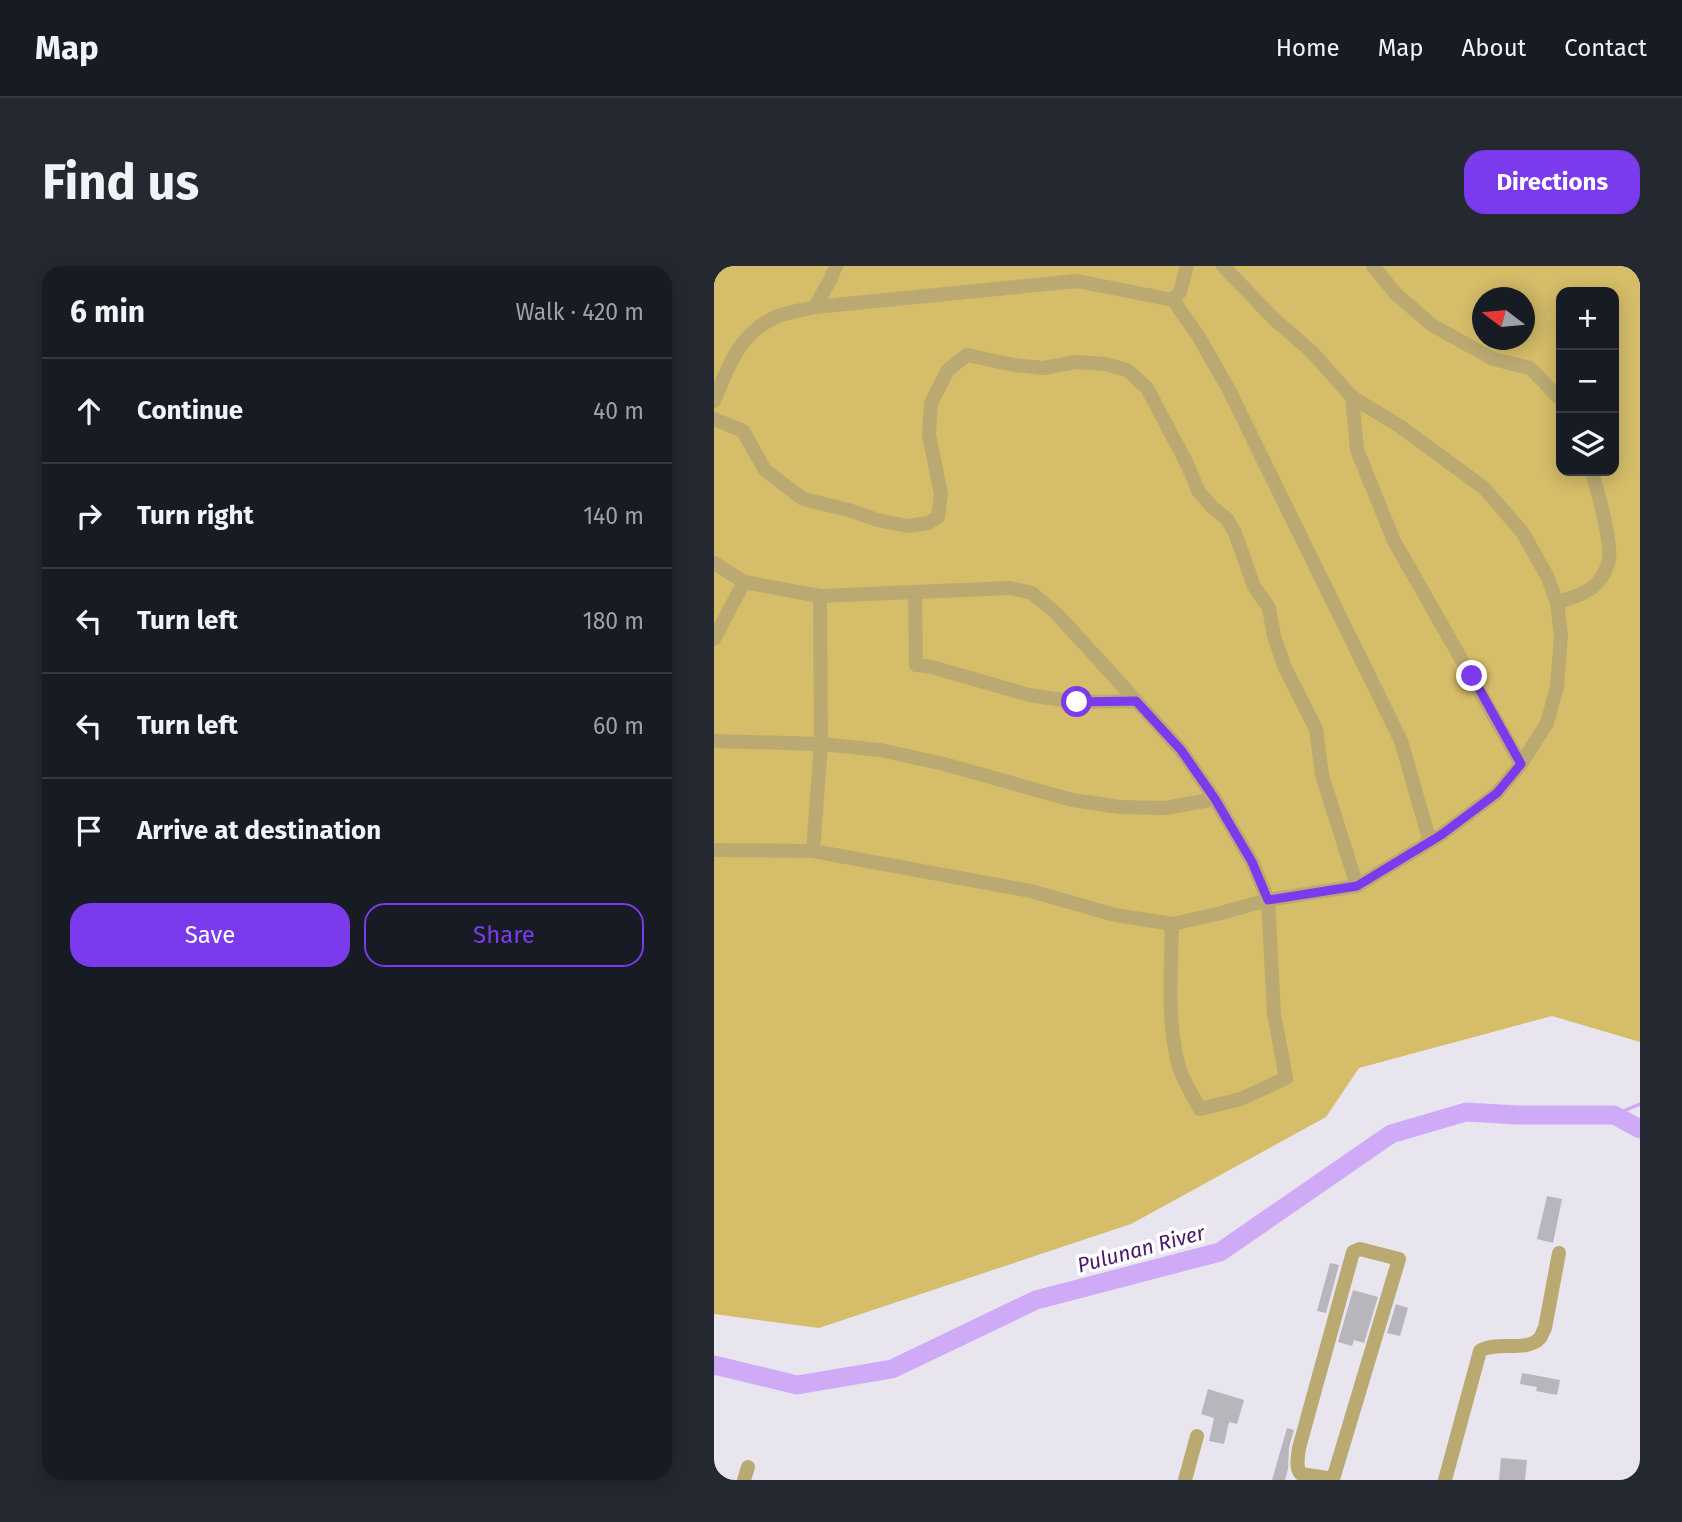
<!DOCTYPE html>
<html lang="en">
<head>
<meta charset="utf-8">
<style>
  body { margin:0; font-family:"Fira Sans",sans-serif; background:#242831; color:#f1f3f6 }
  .controls { position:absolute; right:21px; top:21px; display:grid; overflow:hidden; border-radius:14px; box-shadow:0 4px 18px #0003 }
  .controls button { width:63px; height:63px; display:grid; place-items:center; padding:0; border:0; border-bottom:2px solid #363941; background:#171b24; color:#f1f3f6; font:35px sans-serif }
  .compass { position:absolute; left:758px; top:21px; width:63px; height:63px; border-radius:50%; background:#171b24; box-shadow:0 4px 18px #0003; rotate:286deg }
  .stop { position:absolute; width:21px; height:21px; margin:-16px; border:5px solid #7c3aed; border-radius:50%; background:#fff }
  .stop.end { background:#7c3aed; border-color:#fff; box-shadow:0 2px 7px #0008 }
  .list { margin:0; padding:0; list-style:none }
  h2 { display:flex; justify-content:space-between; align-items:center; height:91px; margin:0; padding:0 28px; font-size:30px }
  h2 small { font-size:23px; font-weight:400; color:#9ea1a6 }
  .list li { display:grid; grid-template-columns:46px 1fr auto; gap:21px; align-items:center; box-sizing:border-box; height:105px; padding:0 28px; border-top:2px solid #363941 }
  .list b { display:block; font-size:26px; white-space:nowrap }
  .list em { font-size:23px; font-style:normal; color:#9ea1a6 }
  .actions { display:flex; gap:14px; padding:21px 28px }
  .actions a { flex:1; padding:16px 0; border:2px solid #7c3aed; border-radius:21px; text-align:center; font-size:24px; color:#7c3aed }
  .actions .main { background:#7c3aed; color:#fff }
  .icon { flex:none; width:38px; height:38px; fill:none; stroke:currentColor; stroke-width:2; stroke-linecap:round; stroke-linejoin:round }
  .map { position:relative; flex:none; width:926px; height:1214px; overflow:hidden; border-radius:21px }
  header { display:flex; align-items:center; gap:42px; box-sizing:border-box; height:98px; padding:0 35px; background:#171b24; border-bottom:2px solid #363941 }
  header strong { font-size:33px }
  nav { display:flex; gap:38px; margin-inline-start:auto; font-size:24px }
  .intro { display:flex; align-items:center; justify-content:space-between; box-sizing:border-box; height:168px; padding:0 42px }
  h1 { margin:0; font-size:49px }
  .button { padding:18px 32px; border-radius:21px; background:#7c3aed; color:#fff; font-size:24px; font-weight:700 }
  main { display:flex; gap:42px; padding:0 42px }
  aside { flex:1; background:#171b24; border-radius:21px; box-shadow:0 4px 18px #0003 }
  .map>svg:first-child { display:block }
  .green { fill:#d5bd69; fill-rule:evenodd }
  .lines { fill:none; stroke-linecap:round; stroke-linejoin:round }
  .stream { stroke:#cfaaf6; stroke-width:3.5 }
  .river { stroke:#cfaaf6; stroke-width:19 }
  .building { fill:#b8b5bc }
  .minor { stroke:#baa971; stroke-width:14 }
  .route { stroke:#7c3aed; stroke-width:9 }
  .labels { text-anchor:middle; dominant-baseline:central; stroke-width:7; stroke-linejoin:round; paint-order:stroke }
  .water-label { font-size:21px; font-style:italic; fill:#48166d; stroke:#fff }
</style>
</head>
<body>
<header>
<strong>Map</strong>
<nav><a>Home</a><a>Map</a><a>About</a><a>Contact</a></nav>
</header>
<div class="intro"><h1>Find us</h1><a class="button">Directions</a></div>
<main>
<aside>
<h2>6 min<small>Walk · 420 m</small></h2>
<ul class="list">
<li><svg class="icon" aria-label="ahead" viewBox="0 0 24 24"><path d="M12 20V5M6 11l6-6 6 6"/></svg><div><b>Continue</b></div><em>40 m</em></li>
<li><svg class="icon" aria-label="right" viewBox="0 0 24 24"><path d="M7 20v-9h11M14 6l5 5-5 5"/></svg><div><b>Turn right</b></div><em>140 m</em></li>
<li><svg class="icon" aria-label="left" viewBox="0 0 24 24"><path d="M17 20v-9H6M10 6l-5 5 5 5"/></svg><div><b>Turn left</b></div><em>180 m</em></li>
<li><svg class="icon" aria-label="left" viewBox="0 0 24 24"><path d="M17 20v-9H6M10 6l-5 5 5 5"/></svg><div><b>Turn left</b></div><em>60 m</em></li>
<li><svg class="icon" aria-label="arrive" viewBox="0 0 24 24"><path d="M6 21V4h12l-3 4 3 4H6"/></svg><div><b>Arrive at destination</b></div></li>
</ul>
<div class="actions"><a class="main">Save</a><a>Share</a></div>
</aside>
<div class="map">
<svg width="926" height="1214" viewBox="0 0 926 1214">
  <rect width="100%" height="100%" fill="#e9e5ee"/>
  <!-- green -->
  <path class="green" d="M0,0H926V776L838,750L645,802L612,851L417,958L105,1062L0,1048ZM847,26H900V205H847ZM768,32H810V74H768Z"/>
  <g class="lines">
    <!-- stream -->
    <polyline class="stream" points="900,849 926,838"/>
    <!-- river -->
    <polyline class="river" points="0,1099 83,1119 178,1103 322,1034 506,986 677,868 752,846 803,849 900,849 926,863"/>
  </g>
  <!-- building -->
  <g class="building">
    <polygon points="833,930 848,933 839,977 823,973"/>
    <polygon points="616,997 625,999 612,1047 603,1045"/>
    <polygon points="639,1024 664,1031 650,1077 640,1074 638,1080 624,1076"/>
    <polygon points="682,1038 694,1042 686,1070 673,1067"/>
    <polygon points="808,1107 846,1114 843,1129 822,1125 823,1121 806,1118"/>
    <polygon points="494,1123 530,1134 523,1158 515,1156 510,1178 495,1175 500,1152 487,1148"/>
    <polygon points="573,1162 580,1164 575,1181 574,1203 571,1214 558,1214"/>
    <polygon points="787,1192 813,1194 811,1214 785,1214"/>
  </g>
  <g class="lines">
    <!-- minor -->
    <g class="minor">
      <polyline points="659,0 682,28 718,59 779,93 816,102 847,134"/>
      <polyline points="459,34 466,26 473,0"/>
      <polyline points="101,41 116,14 122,0"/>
      <polyline points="638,131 643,184 680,275 807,498"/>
      <path d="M0,135C15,99 25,67 64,50C75,46 89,44 101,41L363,15L459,34L483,68L514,122L687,475L716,576"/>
      <polyline points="0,153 29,165 51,204 89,233 135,244 163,254 194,260 214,257 224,251 227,228 215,169 217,137 234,104 253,89 300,99 329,102 362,96 391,98 413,104 433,122 472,196 485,226 498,241 513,253 521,267 540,320 555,342 560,370 571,402 602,463 608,509 643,620"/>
      <path d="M0,297L30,316L106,330L296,322L318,327L343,348L467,484L501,533L538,596L554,634L560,748L572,812L527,833L486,843C480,832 473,821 468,809C452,769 457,701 458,658"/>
      <polyline points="201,326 202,399 218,401 315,429 363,436 422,435"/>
      <path d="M843,337C855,332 869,329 879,321C887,314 893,304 895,293C898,274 883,225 878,205"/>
      <polyline points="0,373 30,316"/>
      <polyline points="0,475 107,478 166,484 230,498 358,534 406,541 451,542 501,533"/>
      <polyline points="0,584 99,585 317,625 401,649 458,658 507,647 554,634 643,620 727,569 783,527 807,498 833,457 843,421 847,370 843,337 834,312 809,267 770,222 687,161 638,131 598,86 560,53 509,0"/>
      <polyline points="99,585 107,478 106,330"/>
      <polyline points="30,1214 34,1201"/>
      <polyline points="471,1214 483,1170"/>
      <path d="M619,1214V1213L685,993L646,983L639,986L585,1182C584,1191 581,1201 587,1208L619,1213"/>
      <path d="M731,1214L766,1085C782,1074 813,1087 826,1072C828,1069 829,1065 831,1062L845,987"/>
    </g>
  </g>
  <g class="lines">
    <!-- route -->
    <polyline class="route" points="363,436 422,435 467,484 501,533 538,596 554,634 643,620 727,569 783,527 807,498 758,410"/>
  </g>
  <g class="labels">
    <!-- water labels -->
    <g class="water-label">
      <text transform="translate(427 983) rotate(-15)">Pulunan River</text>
    </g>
  </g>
</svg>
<div class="controls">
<button>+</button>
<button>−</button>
<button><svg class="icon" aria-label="layers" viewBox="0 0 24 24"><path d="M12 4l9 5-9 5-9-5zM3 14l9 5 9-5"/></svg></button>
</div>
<svg class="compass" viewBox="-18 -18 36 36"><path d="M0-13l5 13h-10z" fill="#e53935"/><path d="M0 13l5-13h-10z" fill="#9ea1a6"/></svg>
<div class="stop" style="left:363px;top:436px"></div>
<div class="stop end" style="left:758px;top:410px"></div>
</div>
</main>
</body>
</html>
